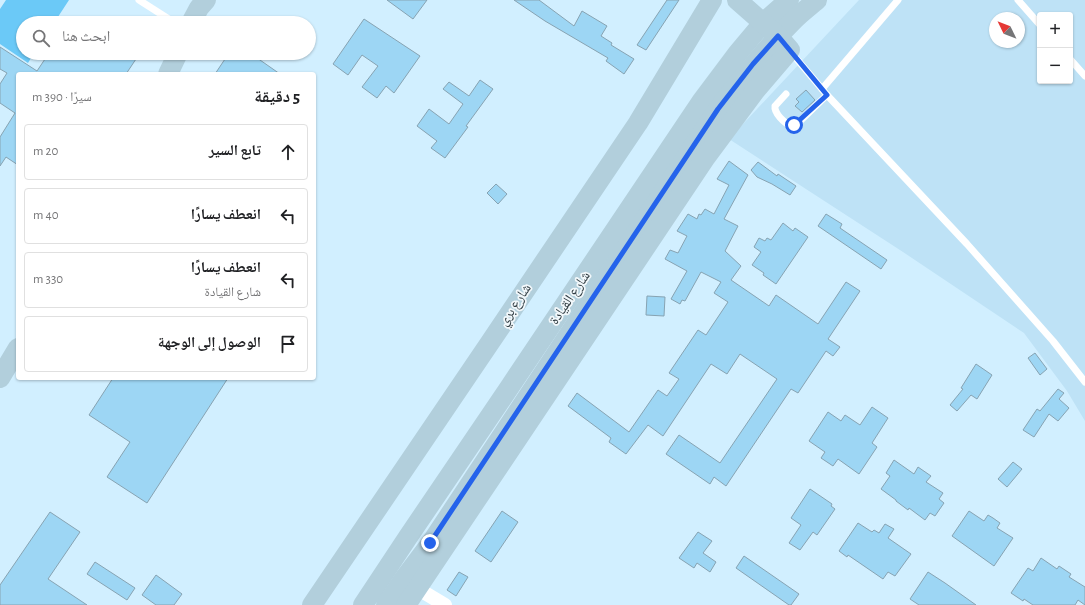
<!DOCTYPE html>
<html lang="ar">
<head>
<meta charset="utf-8">
<style>
  body { margin:0; font-family:"Alegreya Sans","Noto Naskh Arabic",sans-serif; background:#f6f6f6; color:#202124; direction:rtl }
  .controls { position:absolute; right:12px; top:12px; display:grid; overflow:hidden; border-radius:4px; box-shadow:0 1px 3px #0004 }
  .controls button { width:36px; height:36px; display:grid; place-items:center; padding:0; border:0; border-bottom:1px solid #e0e0e0; background:#fff; color:#202124; font:20px sans-serif }
  .compass { position:absolute; left:989px; top:12px; width:36px; height:36px; border-radius:50%; background:#fff; box-shadow:0 1px 3px #0004; rotate:313deg }
  .stop { position:absolute; width:12px; height:12px; margin:-9px; border:3px solid #2563eb; border-radius:50%; background:#fff }
  .stop.end { background:#2563eb; border-color:#fff; box-shadow:0 1px 4px #0008 }
  .list { margin:0; padding:0; list-style:none }
  h2 { display:flex; justify-content:space-between; align-items:center; height:52px; margin:0; padding:0 16px; font-size:17px }
  h2 small { font-size:13px; font-weight:400; color:#757577 }
  .list li { display:grid; grid-template-columns:26px 1fr auto; gap:12px; align-items:center; box-sizing:border-box; height:56px; margin:0 8px 8px; padding:0 8px; border:1px solid #e0e0e0; border-radius:4px }
  .list b { display:block; font-size:15px; white-space:nowrap }
  .list p { margin:0; font-size:13px; white-space:nowrap; color:#757577 }
  .list em { font-size:13px; font-style:normal; color:#757577 }
  .icon { flex:none; width:22px; height:22px; fill:none; stroke:currentColor; stroke-width:2; stroke-linecap:round; stroke-linejoin:round }
  .map { position:relative; flex:none; width:1085px; height:605px; overflow:hidden; direction:ltr }
  .search { position:absolute; background:#fff; box-shadow:0 1px 3px #0004; left:16px; top:16px; width:300px; height:44px; display:flex; align-items:center; gap:10px; box-sizing:border-box; padding:0 14px; border-radius:22px; color:#757577; font-size:15px }
  .panel { position:absolute; background:#fff; box-shadow:0 1px 3px #0004; left:16px; top:72px; width:300px; height:308px; border-radius:4px; direction:rtl }
  .map>svg:first-child { display:block }
  .built { fill:#bee2f6; fill-rule:evenodd }
  .green { fill:#6bc9f7 }
  .building { fill:#9dd6f4; stroke:#87a3b2 }
  .lines { fill:none; stroke-linecap:round; stroke-linejoin:round }
  .lane { stroke:#fff; stroke-width:7 }
  .street { stroke:#fff; stroke-width:14 }
  .secondary { stroke:#b2cfdc; stroke-width:20 }
  .route { stroke:#2563eb; stroke-width:5 }
  .labels { text-anchor:middle; dominant-baseline:central; stroke-width:3.5; stroke-linejoin:round; paint-order:stroke }
  .street-label { font-size:14px; fill:#323e44; stroke:#f2f8fb }
</style>
</head>
<body>
<div class="map">
<svg width="1085" height="605" viewBox="0 0 1085 605">
  <rect width="100%" height="100%" fill="#d1efff"/>
  <!-- built -->
  <path class="built" d="M859,0H1085V421L1067,391L1024,333L903,252L729,139ZM1040,15H1070V81H1040ZM995,18H1019V42H995Z"/>
  <!-- green -->
  <polygon class="green" points="6,0 69,0 54,23 23,23 23,53 34,53 28,63 0,44 0,9"/>
  <!-- building -->
  <g class="building">
    <polygon points="387,0 427,0 413,19"/>
    <polygon points="514,0 539,0 574,26 582,11 607,26 601,36 612,43 611,45 634,59 624,74 606,61 608,58 545,21"/>
    <polygon points="667,0 679,0 646,50 637,45"/>
    <polygon points="364,19 420,56 394,93 386,86 377,98 362,87 378,66 362,55 348,75 333,64"/>
    <polygon points="0,47 37,71 49,53 140,53 126,74 18,74 18,165 6,157 0,166 0,137 15,113 0,103 0,84 7,73 0,69"/>
    <polygon points="229,53 250,53 280,74 215,74"/>
    <polygon points="480,80 493,89 466,126 468,127 445,158 431,148 437,141 417,126 429,109 449,124 463,104 443,89 449,82 469,96"/>
    <polygon points="806,90 815,100 802,112 795,106 799,102 796,99"/>
    <polygon points="729,161 748,175 724,219 738,226 725,251 741,266 731,280 769,306 776,295 818,324 846,282 860,291 828,339 840,347 833,356 826,351 798,393 791,389 726,486 714,477 710,484 666,454 679,435 720,463 777,379 740,354 727,374 711,364 663,436 648,425 626,454 609,442 611,438 568,406 577,393 629,432 658,390 667,396 679,379 669,373 698,330 706,335 728,302 714,293 721,282 701,272 685,301 682,300 680,304 671,299 687,271 665,259 670,250 678,253 687,236 677,231 688,214 697,219 699,214 701,215 705,209 714,214 729,185 717,179"/>
    <polygon points="758,162 777,176 778,174 796,186 790,195 772,184 757,177 751,170"/>
    <polygon points="496,184 507,194 498,204 487,193"/>
    <polygon points="826,214 842,224 840,228 887,260 881,269 818,226"/>
    <polygon points="783,223 793,231 795,228 808,237 776,284 763,275 764,273 752,265 761,252 754,247 759,238 765,241 767,238 771,240"/>
    <polygon points="647,296 665,297 664,316 646,315"/>
    <polygon points="1035,353 1047,369 1040,375 1028,358"/>
    <polygon points="976,364 992,375 977,399 971,395 957,411 950,405 963,389 961,388"/>
    <polygon points="113,378 228,378 147,503 107,477 130,442 89,415"/>
    <polygon points="1058,389 1064,393 1059,399 1069,408 1058,421 1049,414 1034,437 1023,430 1037,409 1040,411"/>
    <polygon points="872,407 888,418 872,443 877,447 859,474 838,459 833,466 821,458 825,452 809,441 828,412 841,421 845,415 860,425"/>
    <polygon points="894,460 914,474 918,467 931,476 926,482 943,493 939,499 944,503 935,516 930,513 925,520 909,508 908,510 896,501 896,500 881,489 890,476 886,473"/>
    <polygon points="1013,462 1022,469 1007,487 998,479"/>
    <polygon points="810,489 832,504 831,506 835,509 817,535 813,532 800,550 789,543 801,525 791,518"/>
    <polygon points="502,511 518,522 491,562 475,551"/>
    <polygon points="969,511 984,521 988,515 993,518 1000,523 997,528 1013,538 994,566 952,536"/>
    <polygon points="50,512 80,532 48,579 87,605 0,605 0,585"/>
    <polygon points="858,523 872,532 874,530 879,533 885,524 894,529 888,538 911,554 895,576 888,572 883,579 848,555 847,557 839,551"/>
    <polygon points="698,532 712,541 703,553 716,562 710,572 697,563 694,568 679,558"/>
    <polygon points="744,556 799,594 791,605 789,605 736,568"/>
    <polygon points="1041,558 1057,569 1059,566 1071,574 1069,577 1085,587 1085,605 1078,600 1075,605 1033,605 1024,599 1023,601 1011,593 1028,568 1033,571"/>
    <polygon points="95,562 135,588 127,600 87,574"/>
    <polygon points="459,572 468,577 456,596 447,590"/>
    <polygon points="928,572 945,583 976,605 919,605 910,599"/>
    <polygon points="156,575 182,594 174,605 156,605 142,595"/>
  </g>
  <g class="lines">
    <!-- lane -->
    <g class="lane">
      <polyline points="139,0 175,23"/>
      <polyline points="1018,0 1040,25"/>
      <polyline points="790,51 827,95 967,244 1053,341 1085,382"/>
      <polyline points="1070,59 1085,76"/>
      <polyline points="822,89 898,0"/>
      <path d="M786,94L775,106C774,113 784,123 791,126L797,124L827,95"/>
    </g>
    <!-- street -->
    <polyline class="street" points="410,584 445,605"/>
    <!-- secondary -->
    <g class="secondary">
      <polyline points="191,23 199,8 206,0"/>
      <polyline points="168,74 178,53"/>
      <polyline points="0,378 18,348"/>
      <polyline points="312,605 489,344 638,123 712,0"/>
      <polyline points="363,605 408,537 509,388 701,102 737,54 763,23 789,0"/>
      <path d="M386,605L403,580L431,543L718,109C742,78 766,48 794,20C801,13 809,7 817,0"/>
      <polyline points="406,605 706,157 755,91 790,50 778,36 737,0"/>
    </g>
  </g>
  <g class="lines">
    <!-- route -->
    <polyline class="route" points="430,543 718,109 753,64 778,36 827,95 794,125"/>
  </g>
  <g class="labels">
    <!-- street labels -->
    <g class="street-label">
      <text transform="translate(570 298) rotate(-56)">شارع القيادة</text>
      <text transform="translate(515 305) rotate(-56)">شارع بري</text>
    </g>
  </g>
</svg>
<div class="controls">
<button>+</button>
<button>−</button>
</div>
<svg class="compass" viewBox="-18 -18 36 36"><path d="M0-13l5 13h-10z" fill="#e53935"/><path d="M0 13l5-13h-10z" fill="#757577"/></svg>
<div class="stop" style="left:794px;top:125px"></div>
<div class="stop end" style="left:430px;top:543px"></div>
<div class="search"><svg class="icon" aria-label="search" viewBox="0 0 24 24"><circle cx="10" cy="10" r="6"/><path d="M15 15l6 6"/></svg>ابحث هنا</div>
<section class="panel">
<h2>5 دقيقة<small>سيرًا · 390 m</small></h2>
<ul class="list">
<li><svg class="icon" aria-label="ahead" viewBox="0 0 24 24"><path d="M12 20V5M6 11l6-6 6 6"/></svg><div><b>تابع السير</b></div><em>20 m</em></li>
<li><svg class="icon" aria-label="left" viewBox="0 0 24 24"><path d="M17 20v-9H6M10 6l-5 5 5 5"/></svg><div><b>انعطف يسارًا</b></div><em>40 m</em></li>
<li><svg class="icon" aria-label="left" viewBox="0 0 24 24"><path d="M17 20v-9H6M10 6l-5 5 5 5"/></svg><div><b>انعطف يسارًا</b><p>شارع القيادة</p></div><em>330 m</em></li>
<li><svg class="icon" aria-label="arrive" viewBox="0 0 24 24"><path d="M6 21V4h12l-3 4 3 4H6"/></svg><div><b>الوصول إلى الوجهة</b></div></li>
</ul>
</section>
</div>
</body>
</html>
